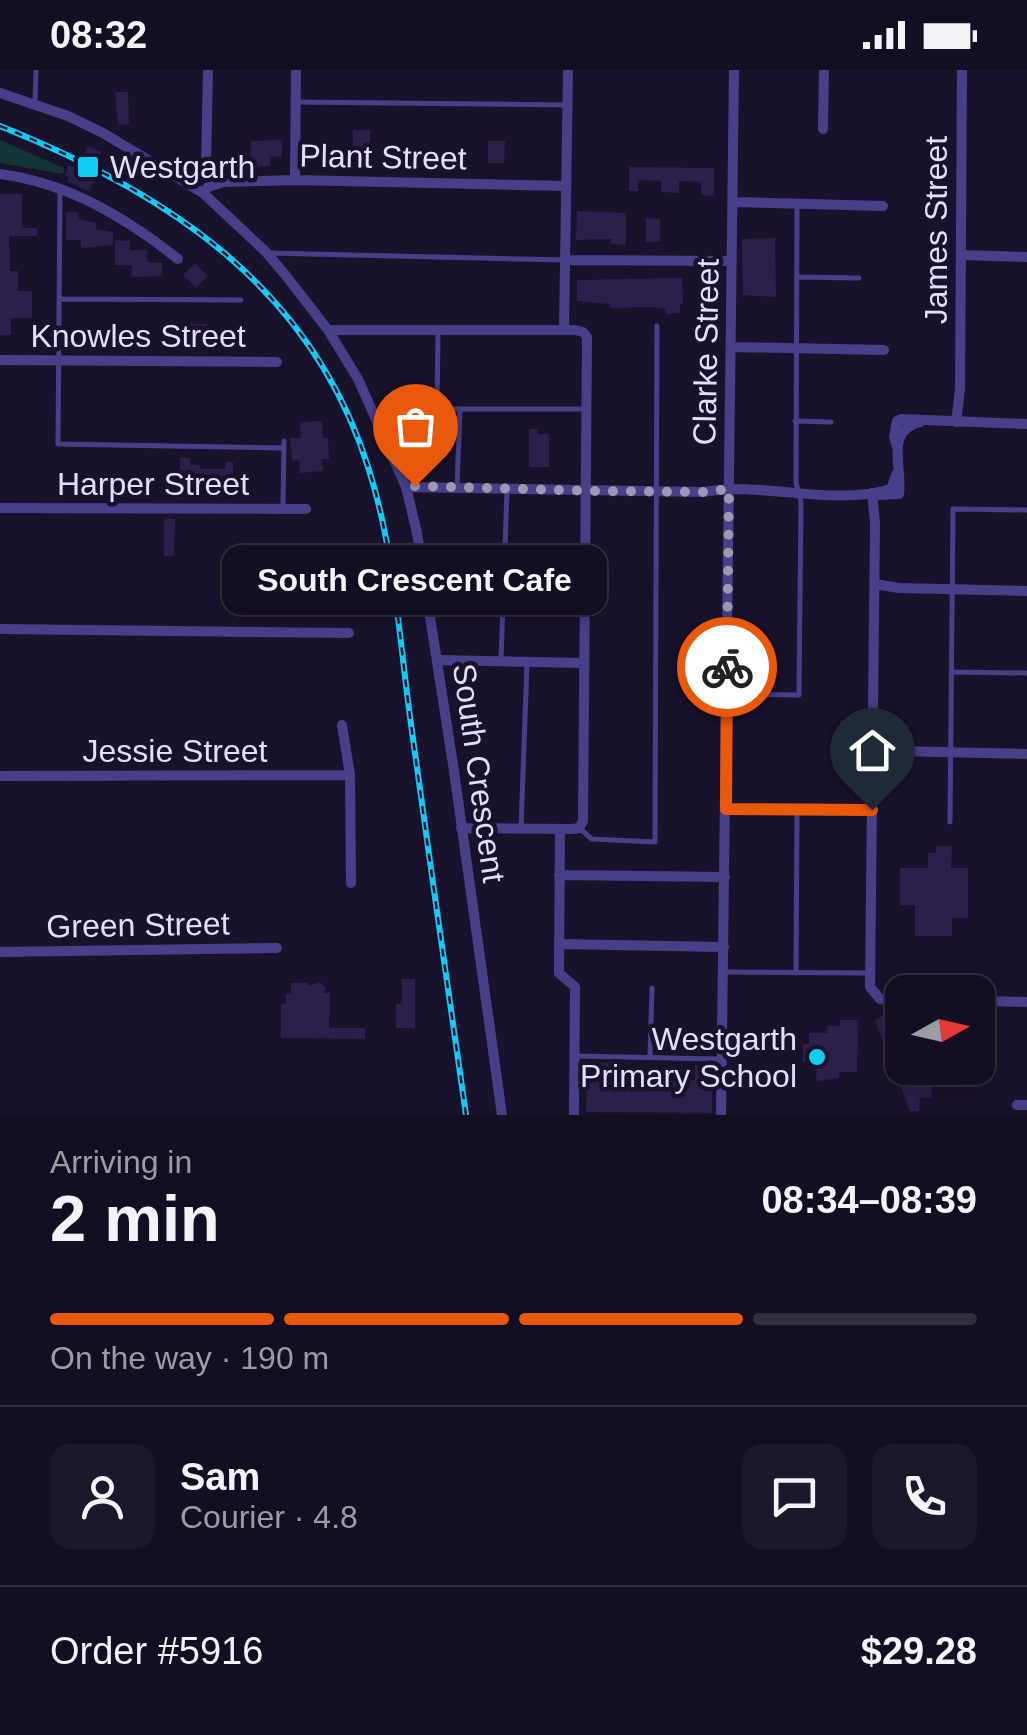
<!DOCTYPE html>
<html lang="en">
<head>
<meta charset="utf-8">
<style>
	:root { --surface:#130e21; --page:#1c172a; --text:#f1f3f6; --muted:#9d9ca5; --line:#322e3f; --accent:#ea580c }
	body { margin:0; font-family:Helvetica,sans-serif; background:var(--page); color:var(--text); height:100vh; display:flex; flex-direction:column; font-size:38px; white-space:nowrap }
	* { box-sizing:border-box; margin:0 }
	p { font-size:32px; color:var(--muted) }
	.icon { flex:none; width:55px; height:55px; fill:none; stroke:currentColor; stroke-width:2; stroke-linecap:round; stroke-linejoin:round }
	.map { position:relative; height:1045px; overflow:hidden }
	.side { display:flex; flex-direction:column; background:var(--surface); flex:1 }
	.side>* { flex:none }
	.needle { width:65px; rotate:82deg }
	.controls { position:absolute; left:885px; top:905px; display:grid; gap:20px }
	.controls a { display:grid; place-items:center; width:110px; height:110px; border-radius:20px; background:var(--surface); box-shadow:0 5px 15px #0003,0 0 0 2px var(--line); font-size:50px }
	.pin { position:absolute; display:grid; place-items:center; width:85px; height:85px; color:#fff; margin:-102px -42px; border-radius:50% 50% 50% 0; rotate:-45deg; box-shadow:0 0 10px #0007 }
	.pin .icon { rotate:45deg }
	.courier { position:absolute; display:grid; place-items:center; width:100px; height:100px; margin:-50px; border:8px solid #ea580c; border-radius:50%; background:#fff; color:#222; box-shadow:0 2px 12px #0007 }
	.bubble { position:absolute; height:70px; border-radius:20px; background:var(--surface); box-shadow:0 5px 15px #0003,0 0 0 2px var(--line); font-size:32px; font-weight:600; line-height:70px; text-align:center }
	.summary em { font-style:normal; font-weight:600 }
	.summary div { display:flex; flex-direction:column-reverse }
	.summary { display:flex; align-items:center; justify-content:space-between; height:170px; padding:0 50px }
	h1 { font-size:65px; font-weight:600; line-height:75px }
	.bar { display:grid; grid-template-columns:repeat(4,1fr); gap:15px 10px; align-content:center; height:120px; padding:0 50px }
	.bar i { height:12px; border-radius:8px; background:var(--line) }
	.bar .on { background:var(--accent) }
	.bar p { grid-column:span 4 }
	.line { display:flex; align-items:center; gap:25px; padding:0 50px; border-top:2px solid var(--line) }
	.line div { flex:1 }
	.round { display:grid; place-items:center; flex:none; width:105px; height:105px; border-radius:20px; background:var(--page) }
	.status { display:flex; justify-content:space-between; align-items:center; height:70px; padding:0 50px; background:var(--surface); direction:ltr }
	.status svg { height:28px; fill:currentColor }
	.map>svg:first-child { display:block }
</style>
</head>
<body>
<div class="status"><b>08:32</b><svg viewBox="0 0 49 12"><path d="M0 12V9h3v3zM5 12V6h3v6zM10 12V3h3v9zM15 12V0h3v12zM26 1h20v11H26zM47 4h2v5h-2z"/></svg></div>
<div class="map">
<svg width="1027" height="1045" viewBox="0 0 1027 1045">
	<rect width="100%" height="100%" fill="#19122c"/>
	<path fill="#153436" d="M 0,70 L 64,98 L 63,104 L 0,93 Z"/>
	<path fill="#2c1f4c" d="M 115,22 L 128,22 L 129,54 L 118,55 Z
		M 353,60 L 370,60 L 370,88 L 353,88 Z
		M 282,70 L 282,87 L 270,86 L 270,96 L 250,97 L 251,71 Z
		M 488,71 L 505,71 L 504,93 L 488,93 Z
		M 88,76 L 101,82 L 90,106 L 95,108 L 88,121 L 67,111 L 69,107 L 65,105 L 69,95 L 77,99 Z
		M 629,97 L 714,98 L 714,126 L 701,125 L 701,112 L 679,111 L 679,123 L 661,122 L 661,111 L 638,110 L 638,121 L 629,121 Z
		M 0,124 L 22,124 L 22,158 L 37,158 L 37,166 L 9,166 L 10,201 L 18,201 L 18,221 L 32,221 L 32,248 L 11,248 L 11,265 L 0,265 Z
		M 577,141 L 626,143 L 626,175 L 611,174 L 611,169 L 576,170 Z
		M 66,142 L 78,142 L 78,149 L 96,153 L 96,159 L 113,162 L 113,175 L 81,178 L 81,170 L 66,170 Z
		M 646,148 L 660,149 L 660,172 L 646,172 Z
		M 775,168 L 776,227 L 743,225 L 742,169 Z
		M 115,170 L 130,171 L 130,180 L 147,180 L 147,192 L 162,193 L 162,206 L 131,207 L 132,195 L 115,195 Z
		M 195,193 L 208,206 L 196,218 L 183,205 Z
		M 682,208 L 683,234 L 680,234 L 680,243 L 666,244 L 666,239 L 650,237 L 610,238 L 610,234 L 577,231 L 577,210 Z
		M 191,254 L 207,254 L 207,275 L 191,275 Z
		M 322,351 L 323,368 L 328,368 L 329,389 L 322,389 L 323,401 L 300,403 L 299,390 L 292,391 L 290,368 L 301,368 L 300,352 Z
		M 529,359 L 538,359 L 538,364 L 549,364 L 549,397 L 529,397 Z
		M 180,388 L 190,388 L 190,395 L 200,395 L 200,399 L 226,399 L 226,392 L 233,392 L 233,427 L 180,425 Z
		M 164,448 L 175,449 L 174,486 L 164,486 Z
		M 936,776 L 952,776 L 951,798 L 968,798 L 968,848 L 952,848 L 952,866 L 915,866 L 915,835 L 900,835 L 900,798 L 928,798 L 928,783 L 936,783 Z
		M 402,909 L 415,909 L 415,958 L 396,958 L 396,934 L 402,934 Z
		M 320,912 L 325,917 L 325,923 L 330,923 L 329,958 L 365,958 L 365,969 L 281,968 L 281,934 L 286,934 L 286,924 L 291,924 L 291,913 L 308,913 L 308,916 Z
		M 882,946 L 894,958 L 902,950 L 902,998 L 932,1000 L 931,1028 L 920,1027 L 919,1041 L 910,1041 L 875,950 Z
		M 840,950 L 858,950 L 857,1002 L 839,1002 L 839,1008 L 816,1011 L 817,993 L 803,992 L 803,974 L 809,974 L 809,963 L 827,963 L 827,956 L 840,956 Z
		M 587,992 L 621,993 L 621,999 L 639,1002 L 639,1009 L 658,1010 L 695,1010 L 695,995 L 712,995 L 712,1043 L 586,1042 Z"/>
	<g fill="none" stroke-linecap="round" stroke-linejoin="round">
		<path stroke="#483f89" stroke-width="5" d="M 35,32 L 36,0
			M 295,32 L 567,35
			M 60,122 L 58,374 L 284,378
			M 268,183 L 565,190
			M 797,207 L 859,208
			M 59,229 L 241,230
			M 438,262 L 437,339 L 587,339
			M 795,351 L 831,352
			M 457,416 L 460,339
			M 283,436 L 284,371
			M 504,504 L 584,504
			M 501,589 L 507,420
			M 951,602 L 1027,603
			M 729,624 L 799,625 L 801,432 L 796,413 L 797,136
			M 950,752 L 953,439 L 1027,440
			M 521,758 L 527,594
			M 579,758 L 592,769 L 655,772 L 657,256
			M 724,902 L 868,903
			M 796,903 L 797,741
			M 575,986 L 719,989
			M 650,987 L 652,918"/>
		<path stroke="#483f89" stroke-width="10" d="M 208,0 L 206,97 L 213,114
			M 0,23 L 68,46 L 103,63 L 203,123 L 266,182 L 287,207 L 328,260 L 358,309 L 406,417 L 417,463 L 454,701 L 502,1045
			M 823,59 L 824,0
			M 0,104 C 68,113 125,147 178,189
			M 295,110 L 296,0
			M 203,123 L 208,117 L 224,112 L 295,110 L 566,116
			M 733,132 L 883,136
			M 961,185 L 1027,187
			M 565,190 L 732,191
			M 328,260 L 575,260 L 583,262 L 587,267 L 583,751 L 579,758 L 572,759 L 461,758
			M 564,260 L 568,0
			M 731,277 L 884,280
			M 0,290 L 277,292
			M 956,352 L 960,320 L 962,0
			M 897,377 L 894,367 L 897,351 L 902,349 L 1027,354
			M 406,417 L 703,422 C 764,411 831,437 891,419 L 897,403
			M 872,423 L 875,453 L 870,917 L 880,929 L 902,931
			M 877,425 L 899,424 C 903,398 884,360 920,352
			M 0,438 L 306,439
			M 874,514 L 899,518 L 1027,521
			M 0,559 L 349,563
			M 437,590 L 583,593
			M 342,655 L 350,705 L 351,813
			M 873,677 L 897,681 L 1027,684
			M 0,706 L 350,705
			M 726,739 L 873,740
			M 560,759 L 559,903 L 575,917 L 574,1045
			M 559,805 L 725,807
			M 559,874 L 724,877
			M 0,882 L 277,878
			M 978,931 L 1027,932
			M 1017,1035 L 1027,1035
			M 721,1045 L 734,0"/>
		<g stroke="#10cdf8" stroke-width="6">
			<path id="rail" d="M 0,56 C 168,123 313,218 369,400 C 394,479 399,565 410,647 C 428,780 447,912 466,1045"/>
		</g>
		<use href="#rail" stroke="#19122c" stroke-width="2.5" stroke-dasharray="8" stroke-linecap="butt"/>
	</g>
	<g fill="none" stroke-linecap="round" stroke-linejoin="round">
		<path stroke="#9d97b4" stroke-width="10" stroke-dasharray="0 18" d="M 415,416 L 596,421 L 703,422 L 729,419 L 727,597"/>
		<path stroke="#ea580c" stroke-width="12" d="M 727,597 L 726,739 L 872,740"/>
	</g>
	<g fill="#10cdf8" stroke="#19122c" stroke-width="4">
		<rect x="76" y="85" width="24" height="24" rx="5"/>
		<circle cx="817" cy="987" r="10"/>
	</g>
	<g text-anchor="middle" stroke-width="9" stroke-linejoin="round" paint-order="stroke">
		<g font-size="32" fill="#e4defe" stroke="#19122c">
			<text transform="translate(383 87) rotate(1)" y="11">Plant Street</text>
			<text transform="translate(936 160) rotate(-90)" y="11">James Street</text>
			<text x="138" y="277">Knowles Street</text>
			<text transform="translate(706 282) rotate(-89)" y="11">Clarke Street</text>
			<text x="153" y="425">Harper Street</text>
			<text x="175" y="692">Jessie Street</text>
			<text transform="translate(479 703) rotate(82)" y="11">South Crescent</text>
			<text transform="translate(138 855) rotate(-1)" y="11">Green Street</text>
		</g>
		<g font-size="32" fill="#e4defe" stroke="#19122c" text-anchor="start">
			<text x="110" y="108">Westgarth</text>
			<text x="797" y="980" text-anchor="end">Westgarth<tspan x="797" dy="37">Primary School</tspan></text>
		</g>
	</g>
</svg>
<div class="controls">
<a><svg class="needle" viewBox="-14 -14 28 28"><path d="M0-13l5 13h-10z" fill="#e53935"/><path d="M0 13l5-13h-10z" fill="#9d9ca5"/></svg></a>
</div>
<div class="pin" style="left:415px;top:416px;background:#ea580c"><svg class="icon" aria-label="bag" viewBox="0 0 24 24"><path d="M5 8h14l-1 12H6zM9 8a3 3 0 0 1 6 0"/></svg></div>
<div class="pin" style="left:872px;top:740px;background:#1f2937"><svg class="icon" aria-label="home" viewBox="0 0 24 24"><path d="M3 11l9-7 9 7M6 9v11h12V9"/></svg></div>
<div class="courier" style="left:727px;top:597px"><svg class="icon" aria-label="bike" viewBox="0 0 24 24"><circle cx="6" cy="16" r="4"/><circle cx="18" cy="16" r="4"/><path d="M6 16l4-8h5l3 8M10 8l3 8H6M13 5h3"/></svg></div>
<div class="bubble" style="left:222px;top:475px;width:385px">South Crescent Cafe</div>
</div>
<section class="side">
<div class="summary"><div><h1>2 min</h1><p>Arriving in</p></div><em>08:34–08:39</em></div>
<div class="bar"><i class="on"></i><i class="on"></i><i class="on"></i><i></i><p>On the way · 190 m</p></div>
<div class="line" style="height:180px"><a class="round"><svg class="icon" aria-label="person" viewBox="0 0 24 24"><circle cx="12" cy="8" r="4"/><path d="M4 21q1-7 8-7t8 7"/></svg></a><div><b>Sam</b><p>Courier · 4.8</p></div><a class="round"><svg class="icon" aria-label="chat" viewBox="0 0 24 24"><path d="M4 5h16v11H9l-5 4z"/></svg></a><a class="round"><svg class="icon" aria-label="phone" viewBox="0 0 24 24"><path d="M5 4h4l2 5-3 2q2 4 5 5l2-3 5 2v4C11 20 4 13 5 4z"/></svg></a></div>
<div class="line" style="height:130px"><div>Order #5916</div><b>$29.28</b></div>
</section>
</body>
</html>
